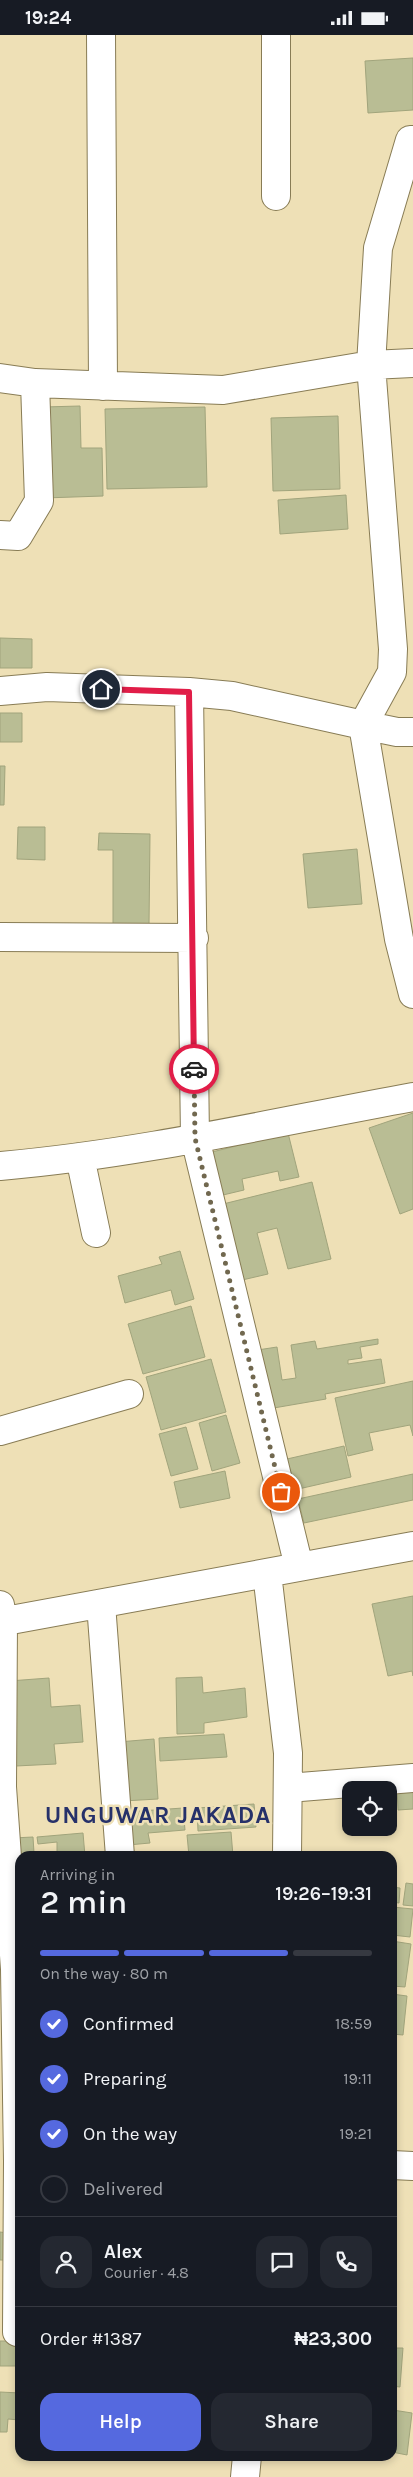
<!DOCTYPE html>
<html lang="en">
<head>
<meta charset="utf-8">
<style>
	:root { --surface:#171b24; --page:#242831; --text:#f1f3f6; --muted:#9ea1a6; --line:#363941; --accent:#5569df }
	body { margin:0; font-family:Karla,sans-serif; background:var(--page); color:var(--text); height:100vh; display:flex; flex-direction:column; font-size:19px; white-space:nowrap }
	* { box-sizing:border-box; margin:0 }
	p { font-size:16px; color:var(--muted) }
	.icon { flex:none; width:28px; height:28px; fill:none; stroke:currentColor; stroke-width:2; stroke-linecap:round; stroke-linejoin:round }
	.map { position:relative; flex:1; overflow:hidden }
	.side { position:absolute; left:15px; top:1816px; width:382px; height:610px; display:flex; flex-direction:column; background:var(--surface); border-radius:15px; box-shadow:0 2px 8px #0003 }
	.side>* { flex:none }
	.fabs { position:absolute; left:342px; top:1746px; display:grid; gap:10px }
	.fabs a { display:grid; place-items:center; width:55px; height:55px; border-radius:10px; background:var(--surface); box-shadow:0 2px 8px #0003; font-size:25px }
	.pin { position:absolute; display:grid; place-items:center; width:42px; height:42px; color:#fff; margin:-21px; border:2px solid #fff; border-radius:50%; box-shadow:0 1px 5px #0007 }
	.courier { position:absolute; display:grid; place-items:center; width:50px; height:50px; margin:-25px; border:4px solid #e11d48; border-radius:50%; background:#fff; color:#222; box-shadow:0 1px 6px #0007 }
	.headline em { font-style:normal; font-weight:600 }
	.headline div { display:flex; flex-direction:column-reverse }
	.headline { display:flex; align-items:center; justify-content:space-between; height:85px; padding:0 25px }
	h1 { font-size:32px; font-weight:600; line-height:38px }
	.bar { display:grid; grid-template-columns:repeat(4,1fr); gap:8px 5px; align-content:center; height:60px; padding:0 25px }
	.bar i { height:6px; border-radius:4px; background:var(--line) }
	.bar .selected { background:var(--accent) }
	.bar p { grid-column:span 4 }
	.line { display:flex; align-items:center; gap:12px; padding:0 25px; border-top:1px solid var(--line) }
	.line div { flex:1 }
	.round { display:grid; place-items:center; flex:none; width:52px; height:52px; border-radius:15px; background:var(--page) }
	ol { padding:0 25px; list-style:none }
	li { display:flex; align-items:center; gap:15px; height:55px }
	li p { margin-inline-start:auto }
	li .icon { padding:5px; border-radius:50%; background:var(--accent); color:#fff; stroke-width:4 }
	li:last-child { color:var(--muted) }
	li i { width:28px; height:28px; border:2px solid var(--line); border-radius:50% }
	.action { display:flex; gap:10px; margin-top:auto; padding:10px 25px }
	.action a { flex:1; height:58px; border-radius:15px; background:var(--accent); color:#fff; font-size:20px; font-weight:600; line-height:58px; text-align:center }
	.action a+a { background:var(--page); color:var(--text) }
	.status { display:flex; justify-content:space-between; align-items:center; height:35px; padding:0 25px; background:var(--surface); direction:ltr }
	.status svg { height:14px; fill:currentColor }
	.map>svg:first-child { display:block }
</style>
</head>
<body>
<div class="status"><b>19:24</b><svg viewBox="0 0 49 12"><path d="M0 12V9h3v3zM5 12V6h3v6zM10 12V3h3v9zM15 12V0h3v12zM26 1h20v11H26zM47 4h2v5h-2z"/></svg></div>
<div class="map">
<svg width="413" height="2442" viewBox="0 0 413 2442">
	<rect width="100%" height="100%" fill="#eee0b6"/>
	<path fill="#b9bd94" stroke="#a1a47c" d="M 413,23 L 413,75 L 368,78 L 365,26 Z
		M 80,371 L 81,413 L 102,413 L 103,461 L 44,463 L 43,372 Z
		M 205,372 L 207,452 L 107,454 L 105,374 Z
		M 338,381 L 340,454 L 273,456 L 271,383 Z
		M 346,460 L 348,494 L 280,499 L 278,465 Z
		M 0,603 L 32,604 L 32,633 L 0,633 Z
		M 0,678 L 22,678 L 22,707 L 0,707 Z
		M 0,731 L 5,731 L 4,770 L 0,770 Z
		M 18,792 L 45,792 L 45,825 L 17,824 Z
		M 99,798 L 150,799 L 149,890 L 113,889 L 113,815 L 98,815 Z
		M 357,814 L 362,869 L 308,873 L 303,819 Z
		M 413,1078 L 413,1174 L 400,1179 L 369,1093 Z
		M 288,1098 L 299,1142 L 280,1146 L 278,1136 L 242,1144 L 244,1155 L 223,1160 L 212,1117 Z
		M 312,1147 L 331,1224 L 288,1234 L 277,1193 L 257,1198 L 268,1239 L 238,1246 L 219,1170 Z
		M 180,1216 L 194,1264 L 175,1270 L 171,1255 L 125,1268 L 118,1241 L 162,1229 L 159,1222 Z
		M 191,1271 L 205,1322 L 143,1339 L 128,1289 Z
		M 378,1304 L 378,1309 L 360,1312 L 362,1323 L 348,1325 L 348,1329 L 381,1324 L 385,1348 L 325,1359 L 326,1364 L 262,1375 L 251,1316 L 277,1312 L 282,1345 L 296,1343 L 291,1310 L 315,1306 L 317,1314 Z
		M 211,1324 L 226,1377 L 161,1395 L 146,1342 Z
		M 413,1346 L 413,1401 L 410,1390 L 369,1398 L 373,1415 L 348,1421 L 335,1363 Z
		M 226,1380 L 240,1428 L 212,1436 L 199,1388 Z
		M 186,1392 L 198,1434 L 171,1441 L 159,1399 Z
		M 344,1411 L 351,1442 L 294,1455 L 287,1424 Z
		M 225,1436 L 230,1463 L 180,1473 L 174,1447 Z
		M 413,1439 L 413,1465 L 304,1488 L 298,1464 Z
		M 413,1561 L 413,1641 L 412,1636 L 388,1641 L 372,1569 Z
		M 202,1642 L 203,1658 L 245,1653 L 247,1682 L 204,1688 L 204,1698 L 177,1699 L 176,1643 Z
		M 49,1643 L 51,1672 L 80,1670 L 83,1707 L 54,1709 L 56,1729 L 16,1731 L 9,1646 Z
		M 224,1699 L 227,1722 L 160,1726 L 159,1703 Z
		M 154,1704 L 158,1764 L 123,1766 L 118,1707 Z
		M 413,1751 L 413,1774 L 398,1775 L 397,1752 Z
		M 254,1769 L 256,1792 L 198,1796 L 197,1773 Z
		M 183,1773 L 185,1795 L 148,1798 L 150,1808 L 128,1810 L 126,1777 Z
		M 231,1797 L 233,1821 L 189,1821 L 187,1800 Z
		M 83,1798 L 85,1821 L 57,1821 L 57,1807 L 38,1809 L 37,1802 Z
		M 33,1802 L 34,1818 L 42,1818 L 43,1821 L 20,1821 L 13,1803 Z
		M 406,1848 L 413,1849 L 413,1871 L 403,1870 Z
		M 392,1852 L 400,1853 L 399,1868 L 392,1867 Z
		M 392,1872 L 413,1874 L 410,1902 L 392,1900 Z
		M 392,1906 L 411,1909 L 405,1952 L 392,1951 Z
		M 392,1959 L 407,1961 L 403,2000 L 392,1999 Z
		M 0,2197 L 8,2198 L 4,2225 L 0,2225 Z
		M 0,2306 L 20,2306 L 20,2331 L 0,2331 Z
		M 392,2313 L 403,2313 L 400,2352 L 392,2351 Z
		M 0,2357 L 20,2358 L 20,2385 L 8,2384 L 7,2397 L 0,2397 Z
		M 393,2375 L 412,2378 L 407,2420 L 392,2417 Z"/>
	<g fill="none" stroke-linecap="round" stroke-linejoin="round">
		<g stroke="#887c55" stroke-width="30">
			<path id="minor" d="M 101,0 L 103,351
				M 276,0 L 276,161
				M 0,343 L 35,348 L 223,355 L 371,330 L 413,328
				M 0,500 L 18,501 L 39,466 L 35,348
				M 0,656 L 47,652 L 189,657
				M 413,697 L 397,697 L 363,690 L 399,904 L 413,959
				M 0,902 L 194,903
				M 80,1122 L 96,1198
				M 0,1131 C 139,1119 276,1087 413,1062
				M 0,1396 L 129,1359
				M 299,1532 L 195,1103 L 189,657 L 232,661 L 363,690 L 392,637 L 393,614 L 371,330 L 378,213 L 410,105 L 413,105
				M 267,1538 L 288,1718 L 287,1821
				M 101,1569 L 120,1821
				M 0,1570 L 3,1587 L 2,1752 L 15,1934 L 18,2126 L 17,2297
				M 0,1587 L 413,1511
				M 288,1753 L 413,1743
				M 392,2130 L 413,2131
				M 245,2442 L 247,2421"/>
		</g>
		<use href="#minor" stroke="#fff" stroke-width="28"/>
	</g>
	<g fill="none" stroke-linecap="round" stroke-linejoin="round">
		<path stroke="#71684f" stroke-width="5" stroke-dasharray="0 9" d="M 194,1034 L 195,1103 L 281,1457"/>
		<path stroke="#e11d48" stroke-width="6" d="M 101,654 L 189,657 L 194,1034"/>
	</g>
	<g text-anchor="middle" stroke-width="5" stroke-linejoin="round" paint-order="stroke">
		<g font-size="24" font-weight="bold" letter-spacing="1" fill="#26316a" stroke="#eee0b6">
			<text x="158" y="1788">UNGUWAR JAKADA</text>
		</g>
	</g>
</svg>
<div class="fabs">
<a><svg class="icon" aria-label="locate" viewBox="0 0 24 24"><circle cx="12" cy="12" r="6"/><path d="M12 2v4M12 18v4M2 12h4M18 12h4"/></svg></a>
</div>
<div class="pin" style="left:281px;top:1457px;background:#ea580c"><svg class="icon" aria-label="bag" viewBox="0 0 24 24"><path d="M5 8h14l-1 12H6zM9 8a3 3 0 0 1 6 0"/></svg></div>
<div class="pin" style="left:101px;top:654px;background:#1f2937"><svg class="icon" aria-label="home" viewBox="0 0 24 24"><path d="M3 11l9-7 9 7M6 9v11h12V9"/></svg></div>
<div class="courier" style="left:194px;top:1034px"><svg class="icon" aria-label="car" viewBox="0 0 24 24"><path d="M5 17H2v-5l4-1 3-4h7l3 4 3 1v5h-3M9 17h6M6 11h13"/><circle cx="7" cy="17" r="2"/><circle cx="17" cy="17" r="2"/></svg></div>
<section class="side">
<div class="headline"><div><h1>2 min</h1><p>Arriving in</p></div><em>19:26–19:31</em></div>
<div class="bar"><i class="selected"></i><i class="selected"></i><i class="selected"></i><i></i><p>On the way · 80 m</p></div>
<ol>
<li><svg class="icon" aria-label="check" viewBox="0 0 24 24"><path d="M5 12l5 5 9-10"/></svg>Confirmed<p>18:59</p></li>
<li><svg class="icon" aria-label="check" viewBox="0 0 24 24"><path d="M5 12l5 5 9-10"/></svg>Preparing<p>19:11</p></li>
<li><svg class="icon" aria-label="check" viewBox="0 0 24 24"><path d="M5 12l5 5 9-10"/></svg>On the way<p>19:21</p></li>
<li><i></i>Delivered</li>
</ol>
<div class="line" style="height:90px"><a class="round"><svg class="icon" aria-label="person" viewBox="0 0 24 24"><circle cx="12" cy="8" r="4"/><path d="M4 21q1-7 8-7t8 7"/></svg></a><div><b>Alex</b><p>Courier · 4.8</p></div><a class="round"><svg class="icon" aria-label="chat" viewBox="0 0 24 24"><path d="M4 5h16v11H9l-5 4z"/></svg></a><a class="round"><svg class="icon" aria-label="phone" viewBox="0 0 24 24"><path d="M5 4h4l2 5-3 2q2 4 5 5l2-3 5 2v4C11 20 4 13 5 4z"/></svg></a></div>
<div class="line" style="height:65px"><div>Order #1387</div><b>₦23,300</b></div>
<div class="action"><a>Help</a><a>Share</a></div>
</section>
</div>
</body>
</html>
